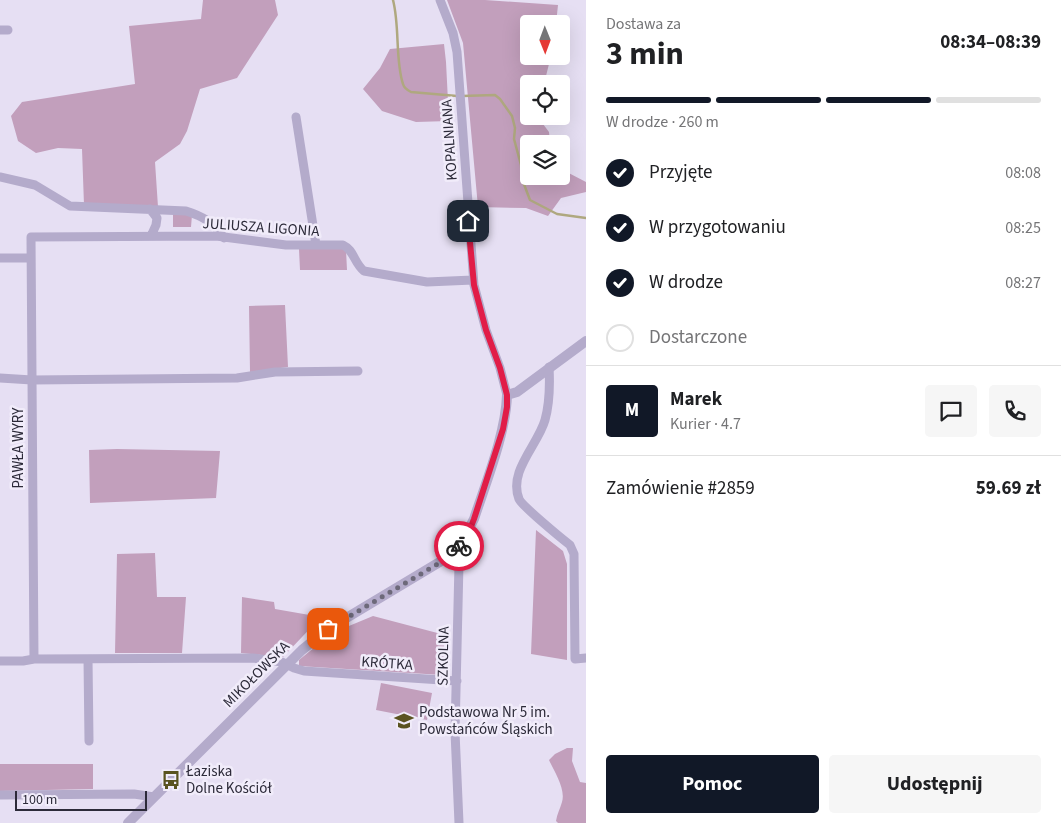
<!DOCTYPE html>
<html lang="pl">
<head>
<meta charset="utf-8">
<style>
	:root { --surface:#fff; --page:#f6f6f6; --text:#202124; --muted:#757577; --line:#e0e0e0; --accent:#111827 }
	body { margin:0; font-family:"Source Sans 3",sans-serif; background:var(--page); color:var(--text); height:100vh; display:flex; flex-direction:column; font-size:19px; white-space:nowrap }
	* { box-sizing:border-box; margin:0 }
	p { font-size:16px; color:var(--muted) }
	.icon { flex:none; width:28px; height:28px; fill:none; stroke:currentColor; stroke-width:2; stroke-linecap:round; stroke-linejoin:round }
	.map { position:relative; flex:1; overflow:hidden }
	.sheet { display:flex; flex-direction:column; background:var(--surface); width:475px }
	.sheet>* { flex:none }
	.needle { width:32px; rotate:179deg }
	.tools { position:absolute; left:520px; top:15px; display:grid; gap:10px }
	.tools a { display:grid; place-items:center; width:50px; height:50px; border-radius:5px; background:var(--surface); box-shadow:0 5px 20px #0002; font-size:25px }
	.scale { position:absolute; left:15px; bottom:12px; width:132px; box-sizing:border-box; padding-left:5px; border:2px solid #2c2a39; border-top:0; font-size:14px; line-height:18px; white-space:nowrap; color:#2c2a39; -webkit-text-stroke:4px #f1ecfa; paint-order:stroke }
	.pin { position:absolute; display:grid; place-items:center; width:42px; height:42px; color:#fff; margin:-21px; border-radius:10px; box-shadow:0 2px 8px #0006 }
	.courier { position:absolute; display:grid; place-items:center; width:50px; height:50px; margin:-25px; border:4px solid #e11d48; border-radius:50%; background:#fff; color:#222; box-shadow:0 1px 6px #0007 }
	.headline em { font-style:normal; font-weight:700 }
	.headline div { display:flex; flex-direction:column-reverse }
	.headline { display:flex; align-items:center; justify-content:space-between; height:85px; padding:0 20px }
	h1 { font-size:32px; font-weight:700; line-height:38px }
	.bar { display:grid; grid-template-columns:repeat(4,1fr); gap:8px 5px; align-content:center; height:60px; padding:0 20px }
	.bar i { height:6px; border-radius:4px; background:var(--line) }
	.bar .selected { background:var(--accent) }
	.bar p { grid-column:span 4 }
	.line { display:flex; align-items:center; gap:12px; padding:0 20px; border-top:1px solid var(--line) }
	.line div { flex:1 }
	.round { display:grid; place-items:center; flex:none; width:52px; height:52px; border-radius:5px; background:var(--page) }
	ol { padding:0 20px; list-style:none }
	li { display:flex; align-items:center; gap:15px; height:55px }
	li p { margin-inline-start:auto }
	li .icon { padding:5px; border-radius:50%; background:var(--accent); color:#fff; stroke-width:4 }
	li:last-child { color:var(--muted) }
	li i { width:28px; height:28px; border:2px solid var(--line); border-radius:50% }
	.button { display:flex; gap:10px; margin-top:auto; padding:10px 20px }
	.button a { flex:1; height:58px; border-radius:5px; background:var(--accent); color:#fff; font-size:20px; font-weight:700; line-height:58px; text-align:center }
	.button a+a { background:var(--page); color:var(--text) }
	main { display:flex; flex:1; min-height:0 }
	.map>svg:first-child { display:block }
</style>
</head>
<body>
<main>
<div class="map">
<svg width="586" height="823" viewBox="0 0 586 823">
	<rect width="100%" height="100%" fill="#e6dff3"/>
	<path fill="#c29fbc" d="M 203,0 L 275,0 L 278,15 L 237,78 L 200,89 L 187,131 L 180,144 L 155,162 L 158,207 L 84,205 L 82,149 L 58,148 L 36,153 L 18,141 L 11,116 L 22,102 L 135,84 L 129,26 L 201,19 Z
		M 447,0 L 485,0 L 558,5 L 556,24 L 529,24 L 529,56 L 551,56 L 546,76 L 540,84 L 529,84 L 529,97 L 526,101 L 529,106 L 529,116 L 537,116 L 549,132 L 550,144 L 529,144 L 529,176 L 561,176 L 561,169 L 586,182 L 586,192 L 561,198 L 548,216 L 526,208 L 478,207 L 463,43 Z
		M 444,44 L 446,62 L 449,121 L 416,122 L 382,111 L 363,89 L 380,68 L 390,49 Z
		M 173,215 L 192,215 L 191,227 L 173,227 Z
		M 340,247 L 346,250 L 347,270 L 300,270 L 299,249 Z
		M 285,305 L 288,367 L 250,372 L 249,306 Z
		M 117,449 L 220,451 L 216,498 L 90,503 L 89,450 Z
		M 536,530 L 563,551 L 567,564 L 567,660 L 531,654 Z
		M 155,553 L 157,597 L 186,597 L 182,653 L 115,653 L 117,554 Z
		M 242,597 L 274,602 L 275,609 L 321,617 L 283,657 L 241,653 Z
		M 373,616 L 445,635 L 442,675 L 299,666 L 299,660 L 332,633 Z
		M 381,683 L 432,693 L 427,720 L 376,710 Z
		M 567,748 L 573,748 L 572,761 L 580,782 L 586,783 L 586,823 L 558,823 L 556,821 C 557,814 560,809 562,802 C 566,789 554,771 549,760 L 555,754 Z
		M 0,764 L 93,764 L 93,789 L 0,791 Z"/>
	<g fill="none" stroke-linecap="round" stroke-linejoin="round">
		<path stroke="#afa87f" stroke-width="2.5" d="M 393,0 C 400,27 395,60 403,84 C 404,88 407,90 411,92 L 457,96
			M 462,96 L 495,95 L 500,99 L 512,116 L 515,128 L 514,139 L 521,165 L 522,179 L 530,200 L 557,214 L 586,218"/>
		<path stroke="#b4abcb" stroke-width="9" d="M 440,0 L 453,33 L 457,52 L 474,285 L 486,330 L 500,368 L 507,395
			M 0,30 L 8,30
			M 296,117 L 316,245
			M 0,177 L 35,185 L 70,206 L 186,211 C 202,216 215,223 224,238
			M 150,209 L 157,218 L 156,225 L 151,236
			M 0,258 L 31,258
			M 549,367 C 550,385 550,402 545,420 C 538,445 508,471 519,499 C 521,505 561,538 570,545 L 574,554 L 575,659 L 586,658
			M 0,378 L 32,380 L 237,378 L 275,372 L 358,371
			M 455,550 L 458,555 L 459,564 L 455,732 L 459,823
			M 34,659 L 31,237 L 216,236 L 286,245 L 343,245 C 354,250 354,263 364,271 L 427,282 L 473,280
			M 88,659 L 89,741
			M 0,661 L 23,661 L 34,659 L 253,658 L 282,662 L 294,668 L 304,671 L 457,681
			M 0,795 L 134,794 L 154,797"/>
		<path stroke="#b4abcb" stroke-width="10" d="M 128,823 L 302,650 L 328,629 L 448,557 L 462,542 L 474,519 C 486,482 506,433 507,395 L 517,392 L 586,341"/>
	</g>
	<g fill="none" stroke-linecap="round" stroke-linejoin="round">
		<path stroke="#6d697a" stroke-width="5" stroke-dasharray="0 9" d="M 328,629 L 441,562 L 459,546"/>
		<path stroke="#e11d48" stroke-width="6" d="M 459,546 L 468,534 L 474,519 L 503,429 L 507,407 L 507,395 L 500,368 L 486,330 L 474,285 L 468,221"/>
	</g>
	<defs>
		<g id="school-bare" transform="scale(1.5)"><path d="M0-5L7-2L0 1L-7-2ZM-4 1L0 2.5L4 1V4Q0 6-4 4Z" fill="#5a5320" stroke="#f1ecfa" stroke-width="2.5" paint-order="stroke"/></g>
		<g id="bus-bare" transform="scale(1.5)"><path d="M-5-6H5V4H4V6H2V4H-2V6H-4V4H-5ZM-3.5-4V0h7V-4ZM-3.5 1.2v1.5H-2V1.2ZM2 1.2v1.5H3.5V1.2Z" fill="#5a5320" stroke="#f1ecfa" stroke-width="2.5" paint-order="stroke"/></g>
	</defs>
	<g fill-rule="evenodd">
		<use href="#school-bare" x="404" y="721"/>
		<use href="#bus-bare" x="171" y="780"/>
	</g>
	<g text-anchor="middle" stroke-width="5" stroke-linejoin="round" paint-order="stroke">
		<g font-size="15" fill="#2c2a39" stroke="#f1ecfa">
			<text transform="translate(449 140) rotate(-94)" y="5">KOPALNIANA</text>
			<text transform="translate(261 227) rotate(4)" y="5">JULIUSZA LIGONIA</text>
			<text transform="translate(18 448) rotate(-90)" y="5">PAWŁA WYRY</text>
			<text transform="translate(443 656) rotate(-89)" y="5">SZKOLNA</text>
			<text transform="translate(387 663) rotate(4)" y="5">KRÓTKA</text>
			<text transform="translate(256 674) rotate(-45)" y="5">MIKOŁOWSKA</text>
		</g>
		<g font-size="15" fill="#2c2a39" stroke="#f1ecfa" text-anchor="start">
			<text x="419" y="717">Podstawowa Nr 5 im.<tspan x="419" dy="17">Powstańców Śląskich</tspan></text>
			<text x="186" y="776">Łaziska<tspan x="186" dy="17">Dolne Kościół</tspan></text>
		</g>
	</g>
</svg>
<div class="tools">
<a><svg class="needle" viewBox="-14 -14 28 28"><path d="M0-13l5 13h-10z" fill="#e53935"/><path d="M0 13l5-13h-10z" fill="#757577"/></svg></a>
<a><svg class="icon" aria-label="locate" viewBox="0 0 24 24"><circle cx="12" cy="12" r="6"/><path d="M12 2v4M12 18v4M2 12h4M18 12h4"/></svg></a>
<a><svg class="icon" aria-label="layers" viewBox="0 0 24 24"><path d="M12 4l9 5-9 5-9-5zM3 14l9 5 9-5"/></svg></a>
</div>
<div class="scale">100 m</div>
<div class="pin" style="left:328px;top:629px;background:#ea580c"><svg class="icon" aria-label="bag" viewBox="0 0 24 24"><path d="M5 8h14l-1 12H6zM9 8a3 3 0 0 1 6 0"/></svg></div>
<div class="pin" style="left:468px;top:221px;background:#1f2937"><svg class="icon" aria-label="home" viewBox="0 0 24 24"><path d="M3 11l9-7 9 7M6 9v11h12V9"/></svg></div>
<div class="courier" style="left:459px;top:546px"><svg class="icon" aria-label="bike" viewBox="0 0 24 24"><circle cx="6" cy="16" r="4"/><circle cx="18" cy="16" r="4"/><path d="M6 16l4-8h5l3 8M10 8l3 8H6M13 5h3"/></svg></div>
</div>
<section class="sheet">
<div class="headline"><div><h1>3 min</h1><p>Dostawa za</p></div><em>08:34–08:39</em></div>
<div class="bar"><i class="selected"></i><i class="selected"></i><i class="selected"></i><i></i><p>W drodze · 260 m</p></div>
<ol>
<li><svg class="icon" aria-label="check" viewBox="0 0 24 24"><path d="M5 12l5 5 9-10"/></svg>Przyjęte<p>08:08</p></li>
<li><svg class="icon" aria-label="check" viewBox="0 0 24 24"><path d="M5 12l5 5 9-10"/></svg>W przygotowaniu<p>08:25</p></li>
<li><svg class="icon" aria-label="check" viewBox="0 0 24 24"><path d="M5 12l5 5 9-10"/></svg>W drodze<p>08:27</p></li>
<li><i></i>Dostarczone</li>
</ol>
<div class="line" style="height:90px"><b class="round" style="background:var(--accent);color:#fff">M</b><div><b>Marek</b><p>Kurier · 4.7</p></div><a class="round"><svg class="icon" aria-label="chat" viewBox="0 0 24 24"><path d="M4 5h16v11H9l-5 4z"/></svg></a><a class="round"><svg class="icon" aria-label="phone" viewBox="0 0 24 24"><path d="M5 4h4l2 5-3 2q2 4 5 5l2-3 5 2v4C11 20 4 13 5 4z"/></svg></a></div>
<div class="line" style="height:65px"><div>Zamówienie #2859</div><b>59.69 zł</b></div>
<div class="button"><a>Pomoc</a><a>Udostępnij</a></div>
</section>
</main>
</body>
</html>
